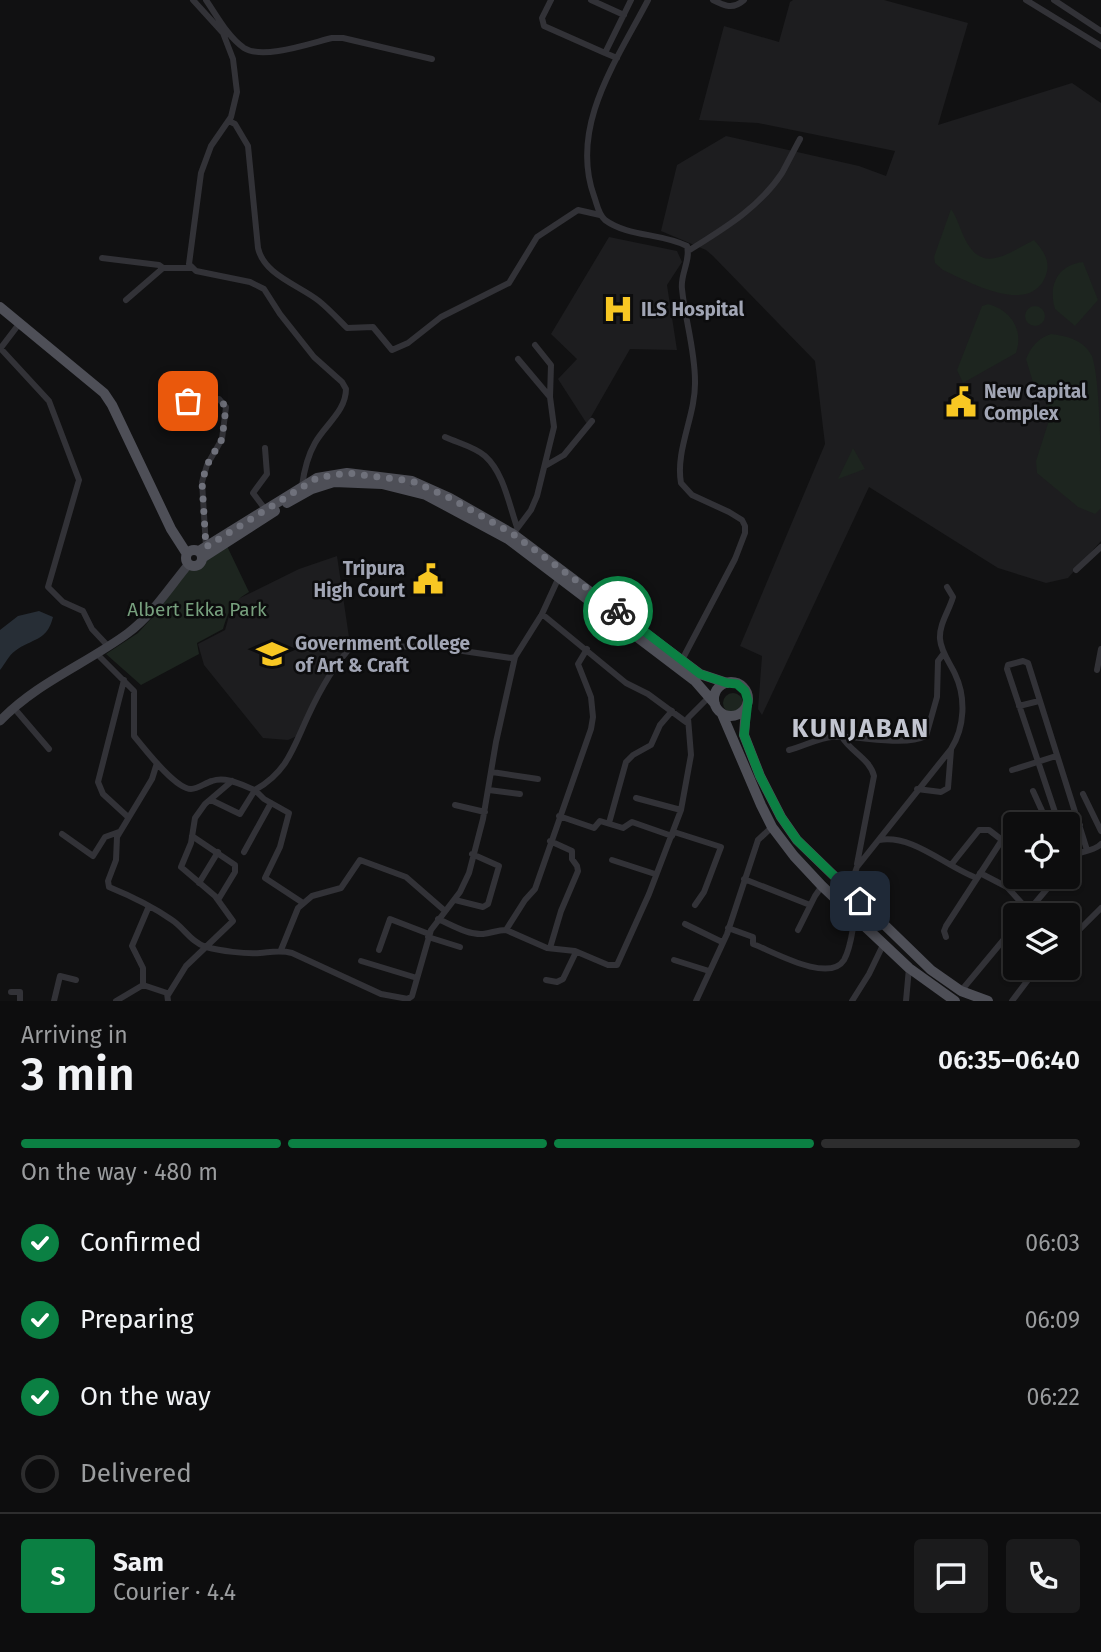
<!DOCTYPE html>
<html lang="en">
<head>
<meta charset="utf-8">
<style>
	:root { --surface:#0d0d0e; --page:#1b1b1c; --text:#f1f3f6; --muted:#9a9c9e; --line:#2d2d2e; --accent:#0b8043 }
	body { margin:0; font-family:"Fira Sans",sans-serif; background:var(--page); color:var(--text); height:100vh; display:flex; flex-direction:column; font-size:26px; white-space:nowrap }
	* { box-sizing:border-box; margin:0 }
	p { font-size:23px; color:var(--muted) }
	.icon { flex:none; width:38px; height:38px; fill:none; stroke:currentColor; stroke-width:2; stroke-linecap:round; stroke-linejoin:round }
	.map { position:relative; height:1001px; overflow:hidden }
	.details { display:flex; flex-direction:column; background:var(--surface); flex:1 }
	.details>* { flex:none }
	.buttons { position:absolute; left:1003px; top:812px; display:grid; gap:14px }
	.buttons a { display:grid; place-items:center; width:77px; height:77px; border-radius:7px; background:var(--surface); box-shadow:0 2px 5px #0004,0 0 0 2px var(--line); font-size:35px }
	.pin { position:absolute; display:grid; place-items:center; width:60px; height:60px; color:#fff; margin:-30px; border-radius:14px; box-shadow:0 4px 10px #0006 }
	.courier { position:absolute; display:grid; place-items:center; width:70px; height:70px; margin:-35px; border:5px solid #0b8043; border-radius:50%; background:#fff; color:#222; box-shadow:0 2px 9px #0007 }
	.overview em { font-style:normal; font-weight:600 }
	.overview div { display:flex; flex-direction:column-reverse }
	.overview { display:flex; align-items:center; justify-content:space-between; height:119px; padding:0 21px }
	h1 { font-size:46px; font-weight:600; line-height:52px }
	.bar { display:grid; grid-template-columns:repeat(4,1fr); gap:10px 7px; align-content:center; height:84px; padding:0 21px }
	.bar i { height:9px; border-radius:5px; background:var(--line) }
	.bar .active { background:var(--accent) }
	.bar p { grid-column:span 4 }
	.line { display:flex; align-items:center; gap:18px; padding:0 21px; border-top:2px solid var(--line) }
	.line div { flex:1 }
	.round { display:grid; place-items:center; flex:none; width:74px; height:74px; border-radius:7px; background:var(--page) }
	ol { padding:0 21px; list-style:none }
	li { display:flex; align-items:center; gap:21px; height:77px }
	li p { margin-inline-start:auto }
	li .icon { padding:7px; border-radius:50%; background:var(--accent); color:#fff; stroke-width:4 }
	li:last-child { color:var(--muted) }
	li i { width:38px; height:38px; border:4px solid var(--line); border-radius:50% }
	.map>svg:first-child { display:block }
</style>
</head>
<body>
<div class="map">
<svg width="1101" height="1001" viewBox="0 0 1101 1001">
	<rect width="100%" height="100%" fill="#111112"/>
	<path fill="#1d1d1f" d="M 793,0 L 884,0 L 968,23 L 938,125 L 1072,83 L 1101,103 L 1101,541 L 1068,578 L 1046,583 L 998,568 L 869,487 L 762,715 L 758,709 L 762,656 L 740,646 L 825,444 L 815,361 L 713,256 L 706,250 L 661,231 L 677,165 L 726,136 L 859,166 L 886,176 L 895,151 L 758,123 L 699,120 L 724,26 L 779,42 L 790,2 Z
		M 609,237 L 677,251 L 682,262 L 667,285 L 677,350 L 630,349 L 587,424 L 558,379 L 577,359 L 551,334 Z
		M 337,556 L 350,644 L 297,736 L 288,740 L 263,738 L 204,665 L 198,644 L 225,630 L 229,616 L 238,599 L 299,569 Z"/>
	<path fill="#1d251f" d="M 951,209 C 957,217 960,229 965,239 C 983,275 1007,253 1034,240 C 1043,250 1051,261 1046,275 C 1031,317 969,282 943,270 L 935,263 L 934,257 Z
		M 1083,262 L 1098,300 L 1075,326 L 1055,309 C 1048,286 1057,265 1083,262 Z
		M 988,304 C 1011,310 1024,330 1016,353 L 963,383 L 957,370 L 982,306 Z
		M1025 316a10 10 0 1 1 20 0a10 10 0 1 1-20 0Z
		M 1051,334 C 1067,336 1084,340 1092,356 C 1101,383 1101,473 1101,508 L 1095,514 L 1078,507 L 1037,473 L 1036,461 L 1051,414 L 1040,389 L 1035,389 L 1026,359 C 1031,347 1038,338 1051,334 Z
		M 853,448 L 865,469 L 838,479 Z
		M 226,544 L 249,592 C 233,601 228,612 223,629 L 197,643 L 199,654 L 141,685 L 106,654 L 138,633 L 158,611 L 185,573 L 196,561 Z
		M723 703a10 10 0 1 1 20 0a10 10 0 1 1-20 0Z"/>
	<path fill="#272e36" d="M 39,611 L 53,617 C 47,642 32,638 15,651 C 9,655 5,664 0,670 L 0,630 L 18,616 Z"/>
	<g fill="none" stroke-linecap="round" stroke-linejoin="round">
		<path stroke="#323237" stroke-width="6" d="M 193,0 L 223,33 L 233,59 L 237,92 L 231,117 L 211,146 L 201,173 L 189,264 L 196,271 L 250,282 L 264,289 L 280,314 L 314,357 L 342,382 L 346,389 C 346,411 325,425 315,443 C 307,457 304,471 302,486
			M 206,0 C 217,16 228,37 244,48 C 263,60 311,43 332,38 L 343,38 L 432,59
			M 551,0 L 542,18 L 544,26 L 605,53
			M 591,0 L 624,15
			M 648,0 C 617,60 569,126 594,196 C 597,204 598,214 605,220 C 628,237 662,233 687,246 C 691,261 680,274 682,289 C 685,319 695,350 695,381 C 696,415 675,450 681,483 L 692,495 L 729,512 L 742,520 L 745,526 L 745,533 L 735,559 L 682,660
			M 713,0 C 725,6 733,10 744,0
			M 1026,0 L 1101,46
			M 1054,0 L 1101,31
			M 617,58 L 605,53 L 631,0
			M 229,121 L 235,124 L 248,146 L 258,248 C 264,275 299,285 319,301 C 329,309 338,319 347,328 L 373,327 L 392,350 L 408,343 L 441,317 L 509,283 L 537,237 L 578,210 L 600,215
			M 688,251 C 723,229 759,208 782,173 C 788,162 794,150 800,139
			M 102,258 L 159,265 L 163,268
			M 126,300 L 163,268 L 191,268
			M 535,345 L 551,365 L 550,397
			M 0,349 L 19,324
			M 1,349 L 49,401 L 79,480 L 48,587 L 63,602 L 83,611 L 92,629 L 108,646
			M 170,396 L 195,402 L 219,399 L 226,407 L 222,439 L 207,465 L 202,482 L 206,547
			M 445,437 C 458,443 475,447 485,456 C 504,473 509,505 517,527
			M 545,466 L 564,455 L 592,421
			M 265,509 L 253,493 L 267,474 L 265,448
			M 513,534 L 531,510 L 537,496 L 554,427 L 550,397 L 518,359
			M 1076,570 L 1101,547
			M 542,614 L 626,683 L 648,694 L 686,722
			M 96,653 L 134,691 L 134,736 C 144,748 175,789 191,789 C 198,789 205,783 212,781 C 226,776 242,785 255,790 C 288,771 293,748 308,716 C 319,692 334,665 352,646 C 378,643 403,649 429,646 L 511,658 L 515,657 L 542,614 L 559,577
			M 1097,670 L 1101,649
			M 124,680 L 98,782 L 103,794 L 128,817
			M 1019,706 L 1039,701
			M 14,708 L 49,749
			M 842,737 C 851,752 870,759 874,776 L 857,864
			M 789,750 C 802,747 821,737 832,737 C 859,735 902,747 926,736 L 937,697 L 938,661 L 944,653
			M 157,763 L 152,779 L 117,837 L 116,860 L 108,881 L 109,887 C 131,896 152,906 172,920 C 184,928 191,942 206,947 C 221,951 244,954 260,953 C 272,952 280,950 292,953 L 381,994 L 408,999 L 412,996 L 431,930 L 460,892 L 469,873 L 483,819 L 496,742 L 515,657
			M 1012,770 L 1056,756
			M 492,772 L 538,779
			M 917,789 L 941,792 L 948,788 L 951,750
			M 489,790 L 520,794
			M 1033,791 L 1048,824
			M 1083,794 L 1101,831
			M 636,798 L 681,810
			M 211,800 L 240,814 L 255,790 L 264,799 L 289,813 L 280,847 L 265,878 L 303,903
			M 455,805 L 485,812
			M 559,816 L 594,828 L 600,821 L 623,828 L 632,822 L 672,836
			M 609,823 L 626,762 L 633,755 L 651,745 L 660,725 L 672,711
			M 1059,824 L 1007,669 L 1008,665 L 1023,661 L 1028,663 L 1087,850
			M 1068,828 L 1080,825
			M 674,832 L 721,847 L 704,892 L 695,905
			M 62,834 L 93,856 L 105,837 L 119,832
			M 192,836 L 235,865 L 235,872 L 218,900
			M 879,840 C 913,834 946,867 977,878
			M 244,852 L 271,803
			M 1068,859 C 1077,850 1092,853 1101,844
			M 612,860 L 655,874
			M 980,873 L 1007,887 L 1029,911
			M 744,879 L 810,905
			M 199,883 L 218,852
			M 849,889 L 857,867 L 951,749 C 965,727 966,697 955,674 C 950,663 941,652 940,639 C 939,624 949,611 953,597 L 947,587
			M 455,900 L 483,907 L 488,904 L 499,866 L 472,854
			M 149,906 L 132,946 L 143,968 L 143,985 L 167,993 L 168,1001
			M 1025,915 L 1057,877
			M 438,919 C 452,925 468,935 483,934 C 492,933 497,930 506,930 L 525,900 L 535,889 L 591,729 L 593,717 L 591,697 L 578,664 L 587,649
			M 685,924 L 722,942
			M 728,928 L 753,937 L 753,944 C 772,951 829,984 844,960 C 851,948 852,931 855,917
			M 506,930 L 547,948 L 575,951 L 608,965 L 617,965 L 649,894 L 681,810 L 691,755 L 688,718 L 709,697
			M 798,930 L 815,896 L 822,886
			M 428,937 L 460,947
			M 946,937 L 944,931 L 946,926 L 1002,840 L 989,830 L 979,830 L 951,865
			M 1068,941 L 1101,908
			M 550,948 L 561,911 L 578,871 L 577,866 L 572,859 L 572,851 L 550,841
			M 281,950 L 298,908 L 312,896 L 341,888 L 360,860 L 406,877 L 445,911
			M 379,950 L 390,919 L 429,934
			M 674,960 L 709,971
			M 361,961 L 417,978
			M 546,980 L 557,982 L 563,979 L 576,952
			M 961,991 L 1015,926
			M 11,992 L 20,992 L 20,1001
			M 168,995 L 186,966 L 233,921 L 215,896 L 181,867 L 191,843 L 195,818 L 205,804 L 232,781
			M 54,1001 L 60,976 L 76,980
			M 116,1001 L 143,985
			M 696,1001 L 727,934 L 758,840 L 772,827
			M 852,1001 L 869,974 L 883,945
			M 906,1001 L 909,968
			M 1012,1001 L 1037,968"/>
		<path stroke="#404148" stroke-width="9" d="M 0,721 C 36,683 86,664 128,633 C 152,615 169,588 188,565"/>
		<path stroke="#4e4f57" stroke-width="10" d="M 0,307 L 104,393 L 112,405 L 171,529 L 187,554
			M 287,503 L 312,489 L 334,482 L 382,484 L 426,495 L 508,539 L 695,681 L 715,704
			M186 558a8 8 0 1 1 16 0a8 8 0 1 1-16 0Z
			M 199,551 L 317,478 L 347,473 L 412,481 L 450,498 L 513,534 L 700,674 L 727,683
			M 202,558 L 275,511
			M714 699a17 17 0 1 1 34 0a17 17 0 1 1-34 0Z
			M 746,707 L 744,735 L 760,776 L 781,817 L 797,840 L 931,970 L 961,991 L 988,1001
			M 722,714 L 761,805 L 772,827 L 794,856 L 822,886 L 909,968 L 955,1001"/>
	</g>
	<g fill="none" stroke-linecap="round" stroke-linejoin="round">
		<path stroke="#6f717b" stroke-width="7" stroke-dasharray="0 12.6" d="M 188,401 L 219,399 L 226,407 L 222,439 L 207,465 L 202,482 L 206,547 L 317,478 L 347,473 L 412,481 L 450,498 L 513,534 L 618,611"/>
		<path stroke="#0b8043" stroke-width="9" d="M 618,611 L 700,674 L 727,683 L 737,684 L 745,691 L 748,701 L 744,735 L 760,776 L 781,817 L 797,840 L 860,901"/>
	</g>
	<defs>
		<g id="hospital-bare" transform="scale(2.415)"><path d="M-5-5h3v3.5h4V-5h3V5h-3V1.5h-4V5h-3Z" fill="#f8c723" stroke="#0c0c0d" stroke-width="2.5" paint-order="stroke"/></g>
		<g id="civic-bare" transform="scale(2.415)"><path d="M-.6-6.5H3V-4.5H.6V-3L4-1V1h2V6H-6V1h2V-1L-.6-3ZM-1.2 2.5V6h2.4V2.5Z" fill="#f8c723" stroke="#0c0c0d" stroke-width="2.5" paint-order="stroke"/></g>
		<g id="university-bare" transform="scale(2.415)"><path d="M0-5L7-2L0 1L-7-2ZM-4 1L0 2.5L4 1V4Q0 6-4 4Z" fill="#f8c723" stroke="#0c0c0d" stroke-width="2.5" paint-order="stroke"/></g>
	</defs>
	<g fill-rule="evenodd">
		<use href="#hospital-bare" x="618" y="309"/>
		<use href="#civic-bare" x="961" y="402"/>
		<use href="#civic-bare" x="428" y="579"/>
		<use href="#university-bare" x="272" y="654"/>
	</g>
	<g text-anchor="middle" stroke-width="5" stroke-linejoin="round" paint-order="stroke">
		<g font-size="19" font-weight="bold" fill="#a1a5b4" stroke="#0c0c0d" text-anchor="start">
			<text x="641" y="316">ILS Hospital</text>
			<text x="984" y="398">New Capital<tspan x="984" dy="22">Complex</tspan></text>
			<text x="405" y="575" text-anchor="end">Tripura<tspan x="405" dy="22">High Court</tspan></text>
			<text x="295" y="650">Government College<tspan x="295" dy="22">of Art &amp; Craft</tspan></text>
		</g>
		<g font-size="19" fill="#77a07e" stroke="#0c0c0d">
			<text x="197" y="616">Albert Ekka Park</text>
		</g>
		<g font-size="26" font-weight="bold" letter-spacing="2" fill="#c2c5d0" stroke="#0c0c0d">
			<text x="861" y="737">KUNJABAN</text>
		</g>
	</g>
</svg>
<div class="buttons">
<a><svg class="icon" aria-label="locate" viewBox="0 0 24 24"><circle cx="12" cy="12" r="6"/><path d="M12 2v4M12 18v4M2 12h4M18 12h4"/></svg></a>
<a><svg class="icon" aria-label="layers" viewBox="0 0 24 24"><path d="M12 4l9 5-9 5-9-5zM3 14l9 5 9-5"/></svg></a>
</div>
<div class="pin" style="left:188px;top:401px;background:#ea580c"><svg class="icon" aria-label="bag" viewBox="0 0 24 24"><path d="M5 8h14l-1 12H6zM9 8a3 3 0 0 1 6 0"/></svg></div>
<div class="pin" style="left:860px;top:901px;background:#1f2937"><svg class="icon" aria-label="home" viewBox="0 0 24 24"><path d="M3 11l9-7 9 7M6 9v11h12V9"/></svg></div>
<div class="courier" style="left:618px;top:611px"><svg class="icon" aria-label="bike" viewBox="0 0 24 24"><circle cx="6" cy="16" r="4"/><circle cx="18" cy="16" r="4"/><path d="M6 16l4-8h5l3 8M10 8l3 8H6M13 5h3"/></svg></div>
</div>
<section class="details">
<div class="overview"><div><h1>3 min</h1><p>Arriving in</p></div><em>06:35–06:40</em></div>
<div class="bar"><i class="active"></i><i class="active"></i><i class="active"></i><i></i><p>On the way · 480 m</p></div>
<ol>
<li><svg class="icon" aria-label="check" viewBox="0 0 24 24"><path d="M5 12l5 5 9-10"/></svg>Confirmed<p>06:03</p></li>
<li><svg class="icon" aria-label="check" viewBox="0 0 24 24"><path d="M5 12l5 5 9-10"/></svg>Preparing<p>06:09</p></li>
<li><svg class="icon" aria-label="check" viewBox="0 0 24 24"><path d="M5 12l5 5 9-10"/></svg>On the way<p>06:22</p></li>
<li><i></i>Delivered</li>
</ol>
<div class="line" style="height:126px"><b class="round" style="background:var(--accent);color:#fff">S</b><div><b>Sam</b><p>Courier · 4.4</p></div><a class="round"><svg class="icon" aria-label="chat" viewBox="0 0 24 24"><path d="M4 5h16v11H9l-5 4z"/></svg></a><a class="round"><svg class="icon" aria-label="phone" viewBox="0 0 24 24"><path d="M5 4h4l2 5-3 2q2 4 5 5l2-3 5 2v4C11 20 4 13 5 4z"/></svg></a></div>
</section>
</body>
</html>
